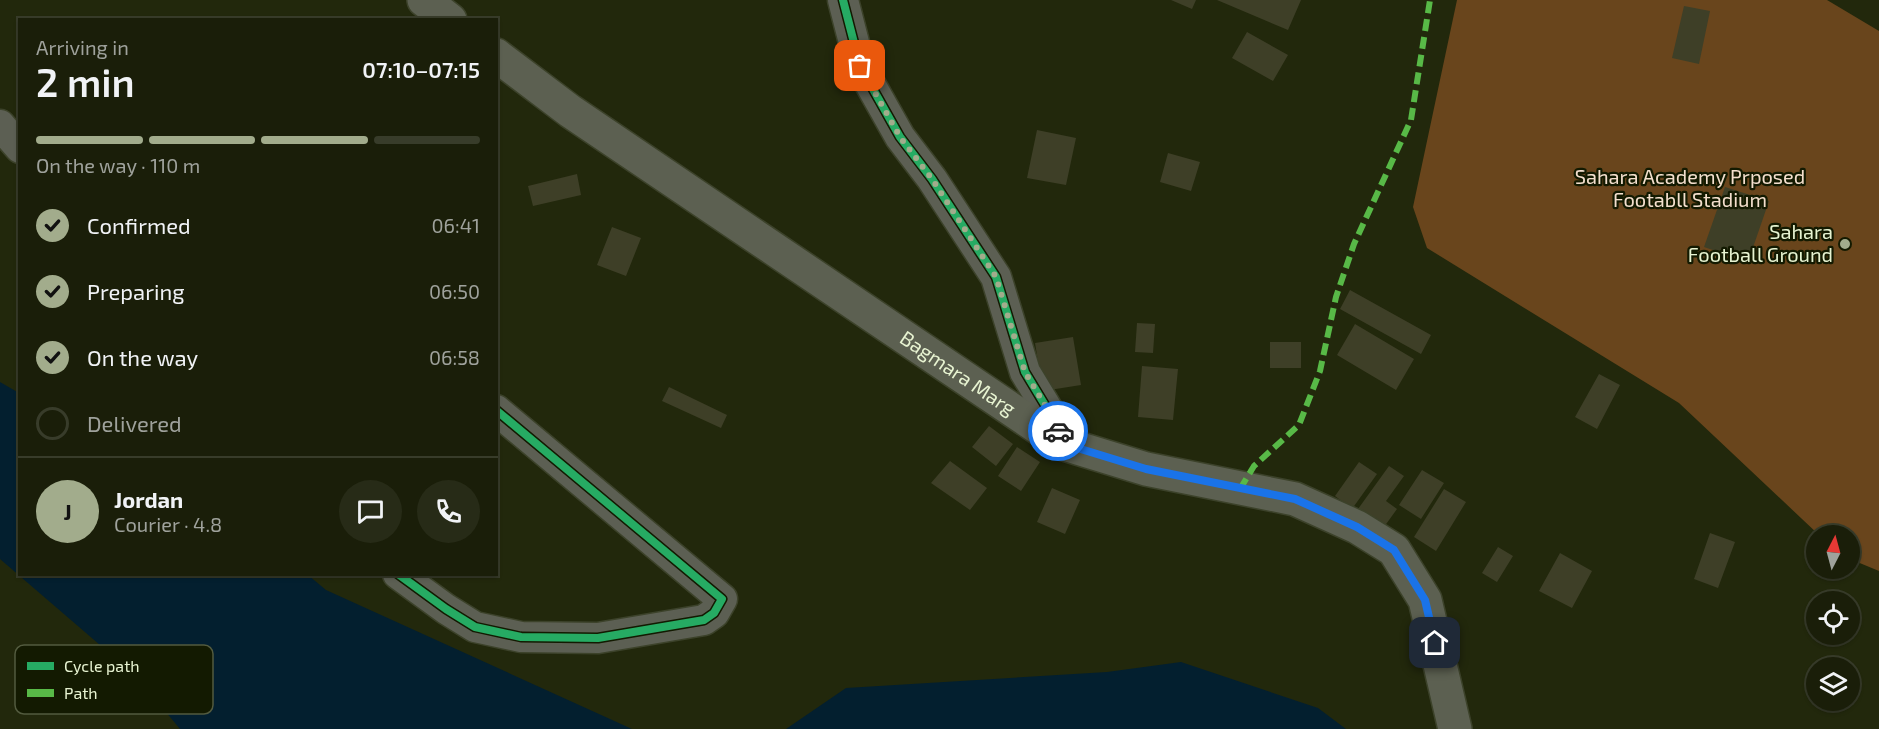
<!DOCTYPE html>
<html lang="en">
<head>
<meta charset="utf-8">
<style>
	:root { --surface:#1a1e09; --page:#272b17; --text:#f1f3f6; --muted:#9fa29c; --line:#383c2a; --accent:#a2ac8c }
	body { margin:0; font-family:"Exo 2",sans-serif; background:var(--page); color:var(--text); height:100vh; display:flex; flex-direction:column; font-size:22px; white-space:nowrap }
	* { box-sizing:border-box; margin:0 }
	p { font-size:20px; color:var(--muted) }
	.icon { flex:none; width:33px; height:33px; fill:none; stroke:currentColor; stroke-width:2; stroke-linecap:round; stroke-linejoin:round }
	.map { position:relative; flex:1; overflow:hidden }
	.sheet { position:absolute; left:18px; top:18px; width:480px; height:558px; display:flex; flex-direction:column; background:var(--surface); border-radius:0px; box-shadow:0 2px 4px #0004,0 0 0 2px var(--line) }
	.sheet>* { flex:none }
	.needle { width:39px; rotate:6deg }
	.fabs { position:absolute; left:1806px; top:525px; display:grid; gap:12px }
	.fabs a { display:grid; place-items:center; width:54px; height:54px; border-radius:50%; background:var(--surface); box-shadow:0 2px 4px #0004,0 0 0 2px var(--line); font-size:30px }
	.pin { position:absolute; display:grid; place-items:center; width:51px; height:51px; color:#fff; margin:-26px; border-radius:12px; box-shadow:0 3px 9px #0006 }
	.courier { position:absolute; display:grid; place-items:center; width:60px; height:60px; margin:-30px; border:4px solid #1a73e8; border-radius:50%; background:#fff; color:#222; box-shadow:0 2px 8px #0007 }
	.head em { font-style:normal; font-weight:600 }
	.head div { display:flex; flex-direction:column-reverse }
	.head { display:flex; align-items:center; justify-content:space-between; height:102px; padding:0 18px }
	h1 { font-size:39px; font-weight:600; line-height:45px }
	.bar { display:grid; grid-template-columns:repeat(4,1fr); gap:9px 6px; align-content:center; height:72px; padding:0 18px }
	.bar i { height:8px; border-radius:4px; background:var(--line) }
	.bar .active { background:var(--accent) }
	.bar p { grid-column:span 4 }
	.line { display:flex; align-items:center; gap:15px; padding:0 18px; border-top:2px solid var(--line) }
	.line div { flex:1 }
	.round { display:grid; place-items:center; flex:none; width:63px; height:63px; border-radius:32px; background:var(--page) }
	ol { padding:0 18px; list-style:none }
	li { display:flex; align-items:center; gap:18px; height:66px }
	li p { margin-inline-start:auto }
	li .icon { padding:6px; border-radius:50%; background:var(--accent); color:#111; stroke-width:4 }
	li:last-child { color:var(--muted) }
	li i { width:33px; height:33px; border:3px solid var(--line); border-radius:50% }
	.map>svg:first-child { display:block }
</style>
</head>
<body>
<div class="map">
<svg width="1879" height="729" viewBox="0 0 1879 729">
	<rect width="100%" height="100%" fill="#22280c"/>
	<path fill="#69451c" d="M 1457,0 L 1827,0 L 1879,31 L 1879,571 L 1850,559 L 1850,536 L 1819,535 L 1679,403 L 1427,248 L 1413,207 Z"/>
	<path fill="#031f2f" d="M 0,382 L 19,393 L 20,574 L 308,575 L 326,590 L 632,729 L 180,729 L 136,676 L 0,559 Z
		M 1181,662 L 1318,708 L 1346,729 L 786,729 L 846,688 L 1107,672 Z"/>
	<path fill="#3e3f27" d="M 1171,0 L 1196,0 L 1192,9 Z
		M 1217,0 L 1301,0 L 1288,30 Z
		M 1684,6 L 1710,11 L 1699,64 L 1672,58 Z
		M 1247,32 L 1288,55 L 1273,81 L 1232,58 Z
		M 1037,130 L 1076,138 L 1066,185 L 1027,178 Z
		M 1168,153 L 1200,162 L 1191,191 L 1160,182 Z
		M 577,174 L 581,195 L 533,206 L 528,186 Z
		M 1725,187 L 1769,201 L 1748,262 L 1704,247 Z
		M 612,227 L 641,238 L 626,276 L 597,265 Z
		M 1350,290 L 1431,335 L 1421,354 L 1340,309 Z
		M 1137,323 L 1155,324 L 1153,353 L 1135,352 Z
		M 1355,324 L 1414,359 L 1396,390 L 1337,355 Z
		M 1073,337 L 1081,385 L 1043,391 L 1035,343 Z
		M 1270,342 L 1301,342 L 1301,368 L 1270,368 Z
		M 1142,366 L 1178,369 L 1173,420 L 1138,417 Z
		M 1599,374 L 1620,385 L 1597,429 L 1575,417 Z
		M 669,387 L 727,415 L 721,428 L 662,401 Z
		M 989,426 L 1013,444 L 996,466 L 972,447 Z
		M 1017,447 L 1040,462 L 1021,491 L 998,476 Z
		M 950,461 L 987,488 L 970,510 L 931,483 Z
		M 1359,462 L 1377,474 L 1352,509 L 1335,496 Z
		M 1389,466 L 1404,476 L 1386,501 L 1397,509 L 1384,527 L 1358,509 Z
		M 1422,470 L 1444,483 L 1421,519 L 1399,505 Z
		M 1052,488 L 1080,500 L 1065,534 L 1037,522 Z
		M 1444,489 L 1466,502 L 1436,551 L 1414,537 Z
		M 1710,533 L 1735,542 L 1718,588 L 1694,579 Z
		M 1498,547 L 1513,556 L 1497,582 L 1482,573 Z
		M 1560,553 L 1592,571 L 1572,608 L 1539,591 Z"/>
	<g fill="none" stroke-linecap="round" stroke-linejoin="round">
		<g stroke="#3c422a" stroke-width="33">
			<path id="street" d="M 843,0 L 860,66 L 900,137 L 932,179 L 996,277 L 1025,372 L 1054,420 L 1061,443
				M 0,125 L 20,148
				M 398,574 L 446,609 L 475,627 L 521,637 L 598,638 L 704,620 L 714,613 L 722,599 L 496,410"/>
		</g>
		<g stroke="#3c422a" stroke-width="36">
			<g id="secondary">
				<path d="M 424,0 L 450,20"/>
				<path id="s1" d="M 496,55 L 570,111 L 1061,443 L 1146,469 L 1295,499 L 1357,527 L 1394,550 L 1425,600 L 1455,729"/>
			</g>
		</g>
		<use href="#street" stroke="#5c5f53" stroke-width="30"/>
		<use href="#secondary" stroke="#5c6051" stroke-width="33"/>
		<path stroke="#58b947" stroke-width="6" stroke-dasharray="12 6" stroke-linecap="butt" d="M 1240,489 L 1254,466 L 1299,425 L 1320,371 L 1336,297 L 1354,244 L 1411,120 L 1430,0"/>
		<g stroke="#131a01" stroke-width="11">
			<path id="cycleway" d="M 843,0 L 860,66 L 900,137 L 932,179 L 996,277 L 1025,372 L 1054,420 L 1061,443
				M 398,574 L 446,609 L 475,627 L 521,637 L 598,638 L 704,620 L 714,613 L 722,599 L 496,410"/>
		</g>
		<use href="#cycleway" stroke="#26ab63" stroke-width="8"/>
	</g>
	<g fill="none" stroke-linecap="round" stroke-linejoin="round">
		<path stroke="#a2ac8c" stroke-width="6" stroke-dasharray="0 10.8" d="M 860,66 L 900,137 L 932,179 L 996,277 L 1025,372 L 1054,420 L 1058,431"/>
		<path stroke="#1a73e8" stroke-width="8" d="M 1058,431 L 1061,443 L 1146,469 L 1295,499 L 1357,527 L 1394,550 L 1425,600 L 1435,643"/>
	</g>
	<circle fill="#a2ac8c" stroke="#131a01" stroke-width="2" cx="1845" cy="244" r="6"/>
	<g text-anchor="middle" stroke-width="4.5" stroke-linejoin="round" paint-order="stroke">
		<g font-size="20" fill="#f4dfcd" stroke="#131a01">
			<text x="1690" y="184">Sahara Academy Prposed<tspan x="1690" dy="23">Footabll Stadium</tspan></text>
		</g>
		<g font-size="20" fill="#e7f3d1" stroke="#131a01" text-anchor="end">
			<text x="1833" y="239">Sahara<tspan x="1833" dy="23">Football Ground</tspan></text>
		</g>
		<g font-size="20" fill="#e7f3d1" stroke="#131a01">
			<text dy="7" stroke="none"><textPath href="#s1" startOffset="561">Bagmara Marg</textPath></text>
		</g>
	</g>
	<rect x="15" y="645" width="198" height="69" rx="9" fill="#131a01" stroke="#535b3f" stroke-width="1.5"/>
	<rect x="27" y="662" width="27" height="8" fill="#26ab63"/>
	<rect x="27" y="689" width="27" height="8" fill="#58b947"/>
	<g font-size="16" fill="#e7f3d1">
		<text x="64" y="672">Cycle path</text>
		<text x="64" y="699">Path</text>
	</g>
</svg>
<div class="fabs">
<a><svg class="needle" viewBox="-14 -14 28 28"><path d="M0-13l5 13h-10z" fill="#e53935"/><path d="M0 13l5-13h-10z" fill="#9fa29c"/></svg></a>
<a><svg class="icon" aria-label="locate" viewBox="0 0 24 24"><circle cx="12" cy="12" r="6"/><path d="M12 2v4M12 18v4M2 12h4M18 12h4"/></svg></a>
<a><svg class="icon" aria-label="layers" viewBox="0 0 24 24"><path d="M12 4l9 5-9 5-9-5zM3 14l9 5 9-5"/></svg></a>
</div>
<div class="pin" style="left:860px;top:66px;background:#ea580c"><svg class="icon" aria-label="bag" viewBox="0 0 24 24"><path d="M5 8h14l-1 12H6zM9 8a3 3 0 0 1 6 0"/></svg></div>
<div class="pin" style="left:1435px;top:643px;background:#1f2937"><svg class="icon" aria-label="home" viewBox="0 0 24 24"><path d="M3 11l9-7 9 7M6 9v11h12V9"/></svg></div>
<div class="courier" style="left:1058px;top:431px"><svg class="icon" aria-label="car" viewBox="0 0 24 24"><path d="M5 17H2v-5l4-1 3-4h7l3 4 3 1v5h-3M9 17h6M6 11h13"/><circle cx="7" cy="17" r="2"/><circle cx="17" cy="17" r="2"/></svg></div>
<section class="sheet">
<div class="head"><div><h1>2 min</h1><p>Arriving in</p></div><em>07:10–07:15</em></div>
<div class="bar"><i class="active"></i><i class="active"></i><i class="active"></i><i></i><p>On the way · 110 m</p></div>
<ol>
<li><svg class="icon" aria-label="check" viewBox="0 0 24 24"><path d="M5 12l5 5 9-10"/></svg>Confirmed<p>06:41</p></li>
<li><svg class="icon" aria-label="check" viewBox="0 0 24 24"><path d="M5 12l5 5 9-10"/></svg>Preparing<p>06:50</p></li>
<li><svg class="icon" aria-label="check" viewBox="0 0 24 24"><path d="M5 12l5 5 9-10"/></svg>On the way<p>06:58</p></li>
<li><i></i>Delivered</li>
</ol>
<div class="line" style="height:108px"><b class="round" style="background:var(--accent);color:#111">J</b><div><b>Jordan</b><p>Courier · 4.8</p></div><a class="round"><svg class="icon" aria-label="chat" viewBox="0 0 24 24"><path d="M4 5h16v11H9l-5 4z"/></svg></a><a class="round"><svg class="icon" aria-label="phone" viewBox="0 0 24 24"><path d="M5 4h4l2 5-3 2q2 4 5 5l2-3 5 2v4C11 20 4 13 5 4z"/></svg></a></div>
</section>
</div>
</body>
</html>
